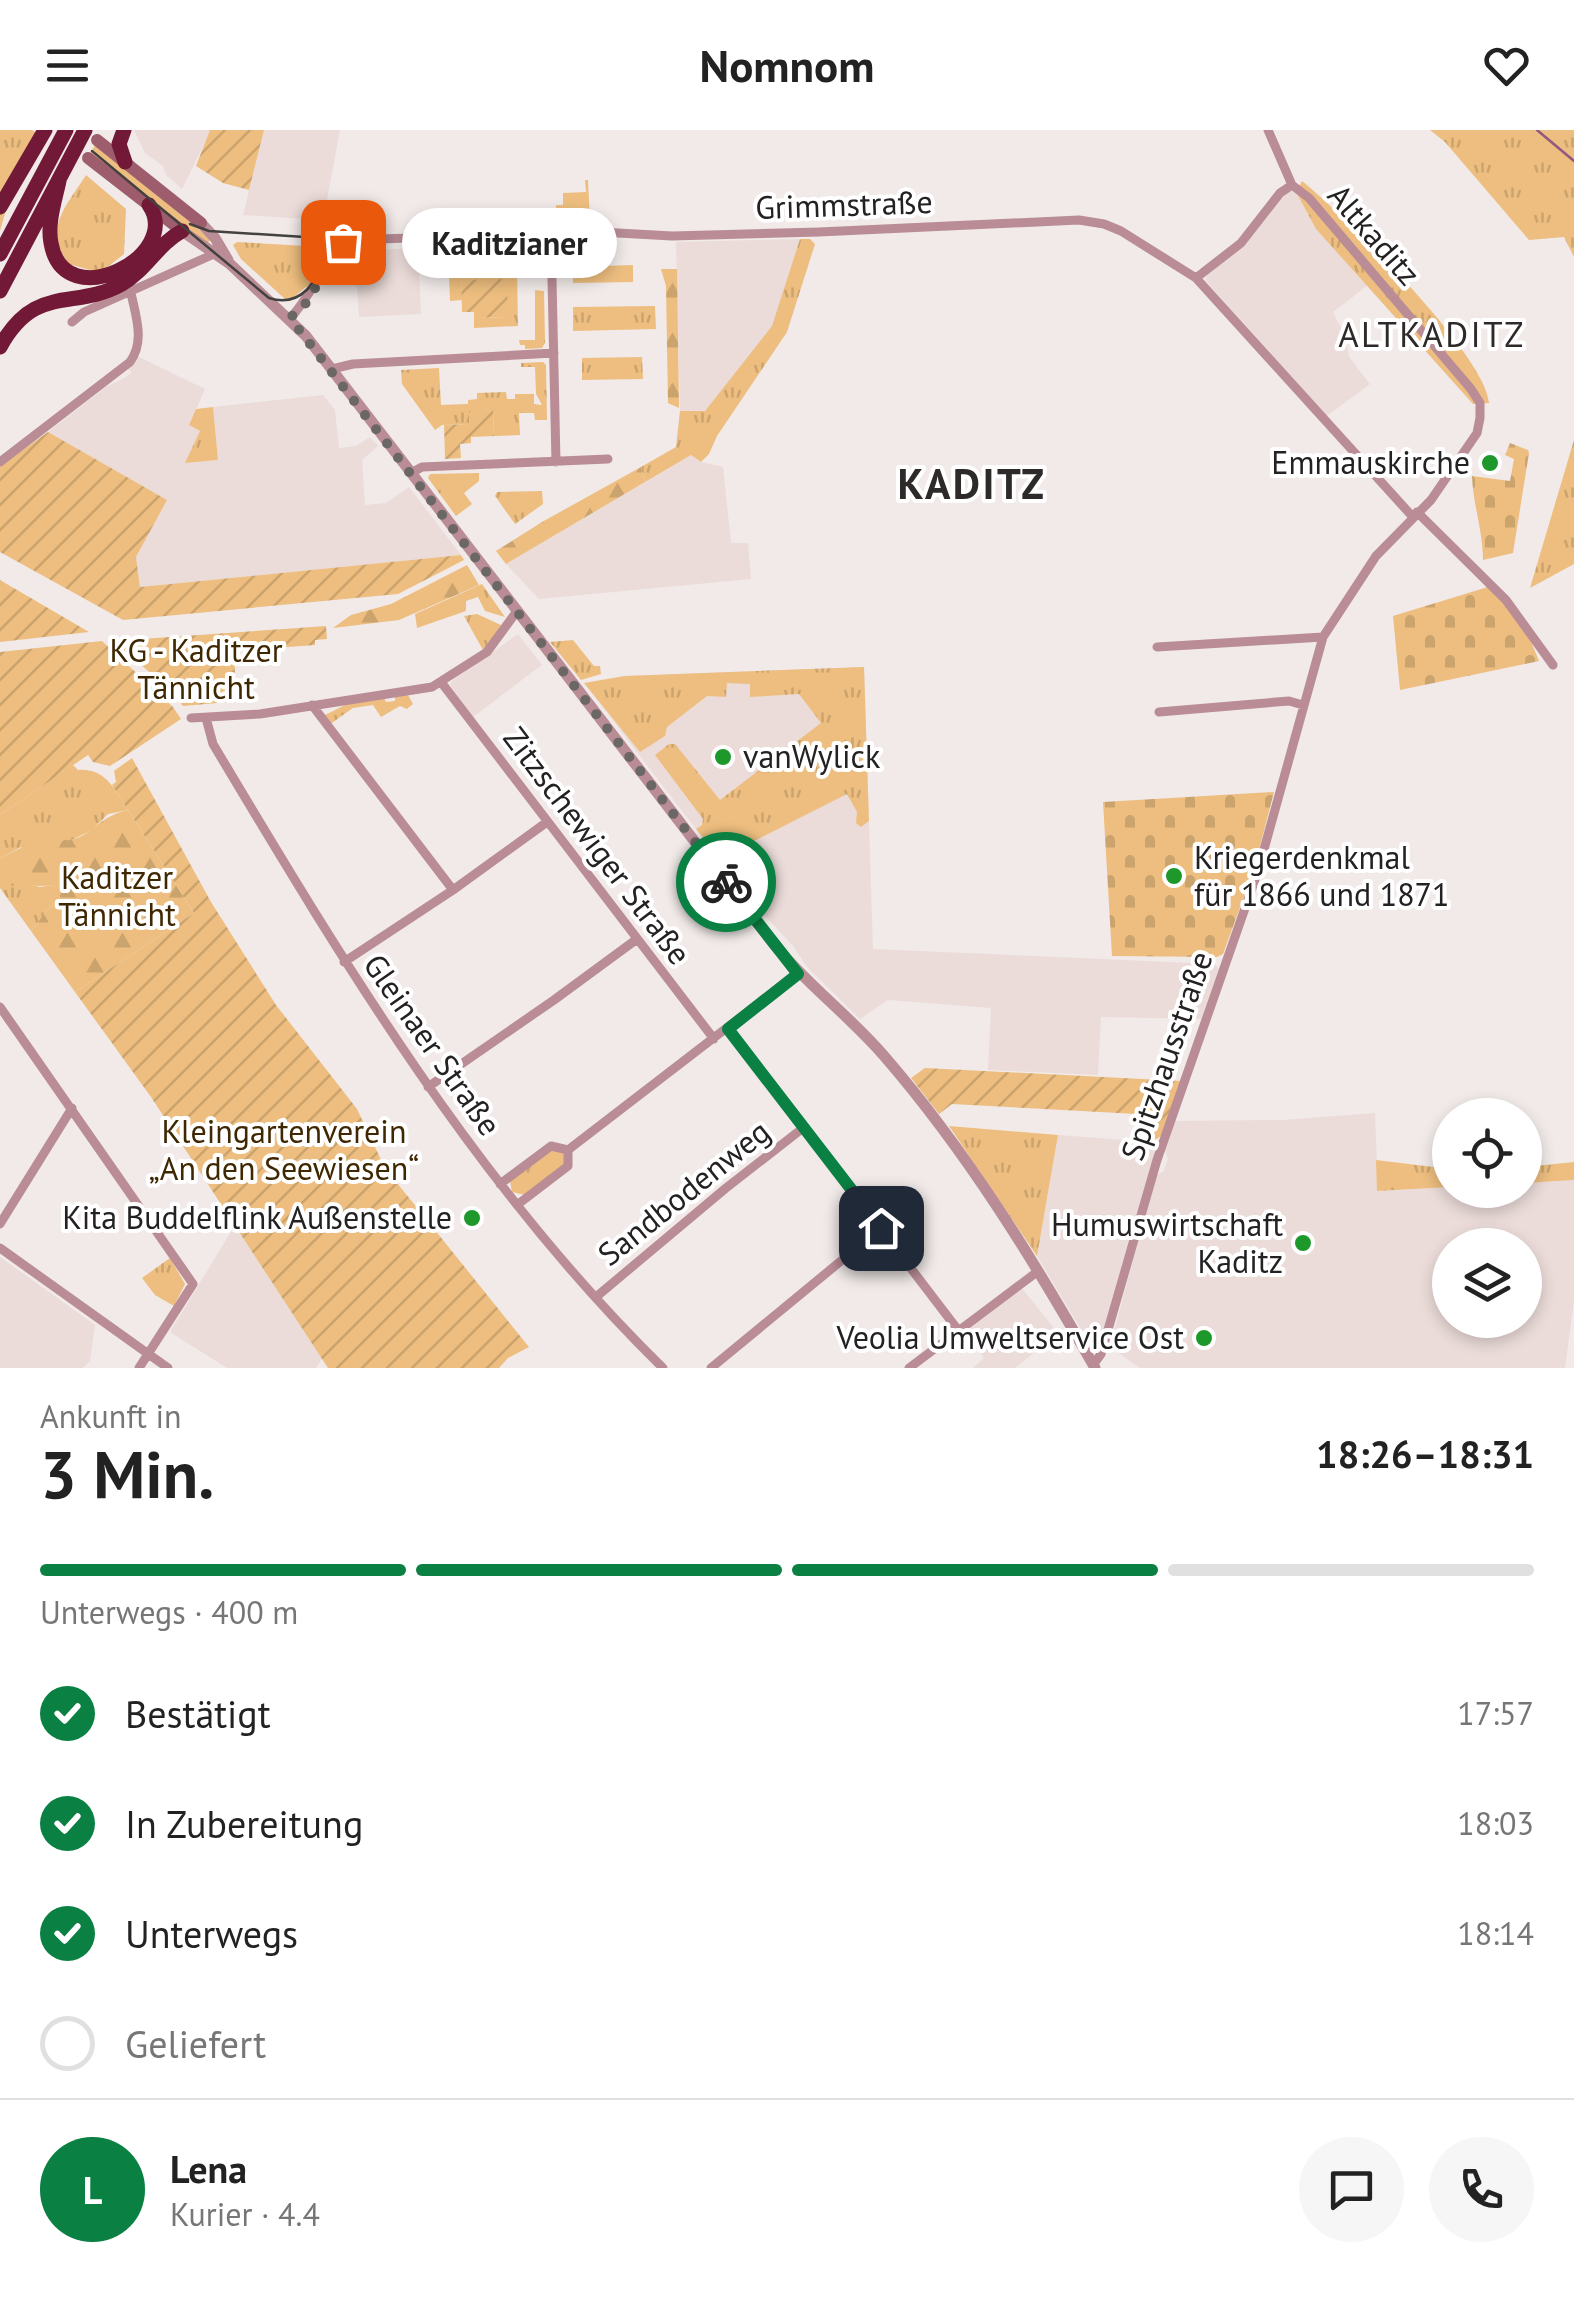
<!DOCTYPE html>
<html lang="de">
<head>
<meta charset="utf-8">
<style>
	:root { --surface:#fff; --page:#f6f6f6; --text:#222; --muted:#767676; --line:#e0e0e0; --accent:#0b8043 }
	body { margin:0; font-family:"PT Sans",sans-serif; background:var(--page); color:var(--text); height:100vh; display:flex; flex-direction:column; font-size:38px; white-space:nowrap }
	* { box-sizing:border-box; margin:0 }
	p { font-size:32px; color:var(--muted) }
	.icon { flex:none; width:55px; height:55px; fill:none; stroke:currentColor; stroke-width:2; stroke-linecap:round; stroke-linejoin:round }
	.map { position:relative; height:1238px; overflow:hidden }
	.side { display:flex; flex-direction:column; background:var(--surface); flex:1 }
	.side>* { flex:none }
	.buttons { position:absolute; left:1432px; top:968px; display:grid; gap:20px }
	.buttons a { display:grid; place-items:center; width:110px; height:110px; border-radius:50%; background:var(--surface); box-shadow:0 5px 15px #0003; font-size:50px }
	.pin { position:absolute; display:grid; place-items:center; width:85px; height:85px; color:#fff; margin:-42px; border-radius:20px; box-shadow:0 5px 15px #0006 }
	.courier { position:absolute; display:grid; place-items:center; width:100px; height:100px; margin:-50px; border:8px solid #0b8043; border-radius:50%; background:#fff; color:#222; box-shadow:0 2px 12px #0007 }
	.bubble { position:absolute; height:70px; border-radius:35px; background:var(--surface); box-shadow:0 5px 15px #0003; font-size:32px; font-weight:800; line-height:70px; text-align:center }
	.overview em { font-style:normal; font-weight:800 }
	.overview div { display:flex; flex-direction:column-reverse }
	.overview { display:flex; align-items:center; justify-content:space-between; height:170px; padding:0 40px }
	h1 { font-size:65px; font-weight:800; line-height:75px }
	.bar { display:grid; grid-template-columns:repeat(4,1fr); gap:15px 10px; align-content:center; height:120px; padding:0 40px }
	.bar i { height:12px; border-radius:8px; background:var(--line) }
	.bar .current { background:var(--accent) }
	.bar p { grid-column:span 4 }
	.line { display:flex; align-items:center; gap:25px; padding:0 40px; border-top:2px solid var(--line) }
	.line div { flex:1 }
	.round { display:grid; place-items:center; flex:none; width:105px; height:105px; border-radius:52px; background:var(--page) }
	ol { padding:0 40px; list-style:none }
	li { display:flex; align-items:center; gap:30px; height:110px }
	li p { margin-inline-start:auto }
	li .icon { padding:10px; border-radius:50%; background:var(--accent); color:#fff; stroke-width:4 }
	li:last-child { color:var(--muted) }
	li i { width:55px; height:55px; border:5px solid var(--line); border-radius:50% }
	header { display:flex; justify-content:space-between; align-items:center; height:130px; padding:0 40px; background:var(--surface); font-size:45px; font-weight:800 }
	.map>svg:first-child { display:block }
</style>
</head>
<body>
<header><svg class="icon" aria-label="menu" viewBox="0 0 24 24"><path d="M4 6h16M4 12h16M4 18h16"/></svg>Nomnom<svg class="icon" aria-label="heart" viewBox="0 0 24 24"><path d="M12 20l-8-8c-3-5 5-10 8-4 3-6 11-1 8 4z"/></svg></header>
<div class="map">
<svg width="1574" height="1238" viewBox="0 0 1574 1238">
	<defs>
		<pattern id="grass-tufts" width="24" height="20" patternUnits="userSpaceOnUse" patternTransform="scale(2.5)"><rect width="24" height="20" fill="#edbe7f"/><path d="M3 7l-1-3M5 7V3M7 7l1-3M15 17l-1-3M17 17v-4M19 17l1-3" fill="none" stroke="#cba36d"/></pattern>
		<pattern id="forest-firs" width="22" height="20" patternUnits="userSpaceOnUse" patternTransform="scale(2.5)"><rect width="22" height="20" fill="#edbe7f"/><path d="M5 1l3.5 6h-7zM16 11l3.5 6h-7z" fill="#cba36d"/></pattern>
		<pattern id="cemetery-stones" width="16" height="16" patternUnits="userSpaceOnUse" patternTransform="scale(2.5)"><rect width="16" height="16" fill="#edbe7f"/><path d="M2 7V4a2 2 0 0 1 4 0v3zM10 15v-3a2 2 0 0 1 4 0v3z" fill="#cba36d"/></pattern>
		<pattern id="garden-furrows" width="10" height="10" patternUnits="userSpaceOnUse" patternTransform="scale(2.5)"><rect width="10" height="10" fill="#edbe7f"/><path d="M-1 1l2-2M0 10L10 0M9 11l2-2" fill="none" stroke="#cba36d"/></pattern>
	</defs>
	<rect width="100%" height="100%" fill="#f1eae9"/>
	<path fill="#ebdcd9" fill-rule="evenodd" d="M 134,0 L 211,0 L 182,59 L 166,45 L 163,36 L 145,23 Z
		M 264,0 L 340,0 L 322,97 L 307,97 L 307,89 L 243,85 Z
		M 1290,61 L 1296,62 L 1316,99 L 1367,156 L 1333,182 L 1346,208 L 1349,227 L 1370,254 L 1327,286 L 1206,151 L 1207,146 L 1246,113 L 1285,63 Z
		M 800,109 L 773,196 L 705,281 L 680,281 L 676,112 Z
		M 418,118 L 421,184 L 359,187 L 357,157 L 335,143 L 347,123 L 351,121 Z
		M 139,227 L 205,259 L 189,295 L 200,301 L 186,333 L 218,330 L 213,277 L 323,265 L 335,280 L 339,318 L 356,316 L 370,307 L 378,316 L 362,330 L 365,375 L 386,373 L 409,357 L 461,425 L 140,457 L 136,427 L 166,370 L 48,302 L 106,257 L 126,247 L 132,242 L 128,239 Z
		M 691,325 L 701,332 L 723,337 L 731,413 L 748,413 L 751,449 L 539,469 L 506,434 Z
		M 518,504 L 542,535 L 473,587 L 450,555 L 453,550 Z
		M 864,537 L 873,819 L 1215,834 L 1219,839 L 1201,889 L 1101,887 L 1098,945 L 988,940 L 991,878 L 888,870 L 860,889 L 807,837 L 793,816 L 748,767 L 584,553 L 625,546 Z
		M 1375,983 L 1378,1061 L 1450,1057 L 1450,1060 L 1525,1060 L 1525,1053 L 1574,1050 L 1574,1171 L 1565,1238 L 1140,1238 L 1110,1217 L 1155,1046 L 1164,1041 L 1168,1028 L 1164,1018 L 1173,991 L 1283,990 ZM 1450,1115 L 1525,1115 L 1525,1190 L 1450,1190 Z
		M 1058,1005 L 1151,1012 L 1157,1018 L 1103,1207 L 1094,1213 L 1085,1206 L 1037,1126 Z
		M 235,1095 L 322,1228 L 316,1238 L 227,1238 L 170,1202 Z
		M 0,1127 L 95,1195 L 90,1231 L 83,1238 L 0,1238 Z
		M 1016,1151 L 1058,1203 L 1015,1238 L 973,1238 L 984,1228 L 960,1197 Z"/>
	<path fill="url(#grass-tufts)" d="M 0,0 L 32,0 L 36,3 L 19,35 L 0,101 Z
		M 1430,0 L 1574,0 L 1574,127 L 1564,107 L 1529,110 L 1445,12 Z
		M 95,15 L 211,109 L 207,114 L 90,24 Z
		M 86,45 L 126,79 L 124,124 L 100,143 L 69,134 C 42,99 66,77 86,45 Z
		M 585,50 L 588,50 L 590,91 L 556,93 L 556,75 L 563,75 L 563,63 L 586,62 Z
		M 1302,51 C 1343,84 1486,225 1489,273 L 1473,274 L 1316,99 L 1296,62 Z
		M 800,109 L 810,109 L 815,114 L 787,202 L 717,306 L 709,324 L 701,332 L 691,325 L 645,352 L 641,337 L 676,317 L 680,281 L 705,281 L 772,196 Z
		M 237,112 L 323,117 L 327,130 L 310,159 L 306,157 L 294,167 L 285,169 L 241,129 L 233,115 Z
		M 633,135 L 633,152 L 573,153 L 573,137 Z
		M 517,138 L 518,196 L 474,198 L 474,182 L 478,182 L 478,188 L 508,187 L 461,151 L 462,170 L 450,171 L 449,144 L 452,140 Z
		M 535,160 L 544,161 L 545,213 L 542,218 L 525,219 L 525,215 L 520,215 L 519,210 L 535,210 Z
		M 655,176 L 656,199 L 573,201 L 573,177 Z
		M 642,227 L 643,249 L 582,250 L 582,228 Z
		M 543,232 L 546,235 L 547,290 L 535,290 L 534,283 L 519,283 L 520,305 L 494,306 L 493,280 L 469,282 L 470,294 L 442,295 L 435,300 L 402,254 L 401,240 L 439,238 L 441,275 L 468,274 L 468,270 L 477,269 L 477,263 L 506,262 L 507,269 L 515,269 L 515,264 L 534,264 L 534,274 L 542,275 L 536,264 L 535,237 L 521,237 L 521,233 Z
		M 213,277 L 218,330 L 185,333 L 200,301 L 189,295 L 196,279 Z
		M 1574,310 L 1574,434 L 1530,458 Z
		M 479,343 L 479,351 L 464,363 L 472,374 L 456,386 L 428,348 L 430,344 Z
		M 542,361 L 543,374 L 515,394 L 495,366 L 497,362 Z
		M 482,454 L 505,487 L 485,481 L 478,467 L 466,471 L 466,481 L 417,498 L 415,484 Z
		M 477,484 L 501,495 L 491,513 L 483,520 L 464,486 Z
		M 573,510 L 594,536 L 600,536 L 601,544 L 581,550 L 550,512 Z
		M 864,537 L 869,691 L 861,697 L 856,693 L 857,682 L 847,664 L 738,719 L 747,734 L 733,745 L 696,699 L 702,695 L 703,689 L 655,625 L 669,614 L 675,614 L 720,670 L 821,593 L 799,564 L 750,567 L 750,554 L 727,553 L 726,567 L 707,566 L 667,597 L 665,606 L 640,622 L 584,553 L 625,546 Z
		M 408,565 L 413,574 L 407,579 L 400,576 L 381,587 L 373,575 L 353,578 L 329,595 L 323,586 L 355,570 L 384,568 L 386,572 L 395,571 L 395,567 Z
		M 73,635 L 78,640 C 106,638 114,659 128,680 L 108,684 L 92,700 L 47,722 L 21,717 L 0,728 L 0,685 Z
		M 19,752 L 40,757 L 53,755 L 61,759 L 60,770 L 48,779 L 31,801 L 0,758 Z
		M 949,996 L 1058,1005 L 1037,1126 Z
		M 552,1020 L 563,1021 L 566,1029 L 562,1038 L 525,1065 L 512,1062 L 510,1051 Z
		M 1376,1030 L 1450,1039 L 1450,1057 L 1377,1061 Z
		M 1574,1032 L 1574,1050 L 1525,1053 L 1525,1037 Z
		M 170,1128 L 185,1154 L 174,1176 L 155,1165 L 142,1148 Z"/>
	<path fill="url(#forest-firs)" d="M 661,139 L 677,139 L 679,278 L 668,273 L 666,156 Z
		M 641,337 L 645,352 L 506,434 L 496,421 L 542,392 Z
		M 467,435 L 479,455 L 399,490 L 333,498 L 351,485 L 391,474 Z
		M 128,680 L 194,783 L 75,862 L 31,801 L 48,779 L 60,770 L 60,759 L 53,755 C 33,758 21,752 0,758 L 0,728 L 37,710 L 47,721 L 57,711 C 92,712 94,687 128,680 Z"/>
	<path fill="url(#cemetery-stones)" d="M 1510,313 L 1528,320 L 1529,323 L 1513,423 L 1483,430 C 1483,401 1473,375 1472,346 L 1510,351 L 1514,329 L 1505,325 Z
		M 1491,456 L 1527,502 L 1539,531 L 1400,560 L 1393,486 Z
		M 1274,662 L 1254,739 L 1223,824 L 1217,827 L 1112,826 L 1103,672 Z"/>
	<path fill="url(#garden-furrows)" d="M 210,0 L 264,0 L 249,60 L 223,53 L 196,36 Z
		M 507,149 L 508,187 L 478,188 L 478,182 L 462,182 L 461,150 Z
		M 493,280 L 494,306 L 471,307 L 471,313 L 460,314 L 461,328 L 445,329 L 444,295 L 469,294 L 469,281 Z
		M 48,302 L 167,370 L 136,427 L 140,457 L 461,425 L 464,430 L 398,464 L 123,490 L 0,422 L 0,336 Z
		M 0,450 L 89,502 L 0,512 Z
		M 326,496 L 327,509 L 315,510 L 315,515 L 234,521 L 236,566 L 229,567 L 229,572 L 183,576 L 168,558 L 113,511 Z
		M 102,511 L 173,577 L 181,589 L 110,636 L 93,632 L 88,625 L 0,685 L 0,522 Z
		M 132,628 L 211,772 L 276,875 L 357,979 L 385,1038 L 529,1217 L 508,1228 L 499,1238 L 328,1238 L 151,967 L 75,862 L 194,783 L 112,655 L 116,652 L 114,641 Z
		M 925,938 L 1181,951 L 1163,1005 L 1151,1012 L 1136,1011 L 1137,984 L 952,974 L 939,984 L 911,948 Z"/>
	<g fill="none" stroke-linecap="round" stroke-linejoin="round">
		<path stroke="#93587f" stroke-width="2.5" d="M 1537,0 L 1574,31"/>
		<path stroke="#b98c96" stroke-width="9" d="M 1268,0 L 1292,55
			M 551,103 L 556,332
			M 1196,148 L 1241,113 L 1280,63 L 1292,55
			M 290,188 C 310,169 330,120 348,110 L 600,102 L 672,106 L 819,102 L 1079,90 L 1104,94 L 1121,101 L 1196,148 L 1412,386
			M 72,192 L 84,182 L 214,124
			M 332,239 L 353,234 L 554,223
			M 0,332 L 130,232 C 145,211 136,187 131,163
			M 411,343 L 422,337 L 608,329
			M 1417,382 L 1506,470 L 1553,535
			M 1157,517 L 1323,507
			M 441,552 L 714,909
			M 312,575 L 453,760
			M 1159,582 L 1289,571 L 1303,575
			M 191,588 L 260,584 L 432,557 L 487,522 L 517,481
			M 206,588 L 213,614 C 345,835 478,1057 663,1238
			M 344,832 L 453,760 L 547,692
			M 0,877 L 193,1154 L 139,1238
			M 728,899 L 958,1200
			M 428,957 L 554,870 L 637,809
			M 568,1020 L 798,843
			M 500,1054 L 551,1016 L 568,1020 L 568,1036 L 517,1075
			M 0,1094 L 72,978
			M 0,1118 L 168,1238
			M 596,1167 L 726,1058 L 803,998
			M 1093,1235 L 1101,1224 L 1157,1030 L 1258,741 L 1323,507 L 1376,426 L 1431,370 L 1477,303 L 1480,288 L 1480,273 L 1471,259 L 1309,68 L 1292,55
			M 711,1238 L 881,1098
			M 909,1238 L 1037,1142"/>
		<path stroke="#b98c96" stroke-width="11" d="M 201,93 L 215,108 L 228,130
			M 182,101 L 230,134 L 306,206 L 772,812 C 806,854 850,886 885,927 C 967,1022 1033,1129 1095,1238"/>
		<path stroke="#9d5d6d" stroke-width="12" d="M 97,10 L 201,93
			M 88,28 L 182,101"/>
		<path stroke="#721938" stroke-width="15" d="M 124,0 L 119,14 L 125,32
			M 59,51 C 55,70 47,93 51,113 C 64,188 184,125 149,75
			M 0,77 L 45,0
			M 0,124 L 66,0
			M 0,161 L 85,0
			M 0,217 C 36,152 74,181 122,154 C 146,140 158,114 182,101"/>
		<path stroke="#444241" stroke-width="2.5" d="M 92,21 L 269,168 C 299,178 322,152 321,122 L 305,107 L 209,101 L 190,94"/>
	</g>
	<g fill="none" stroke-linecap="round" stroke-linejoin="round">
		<path stroke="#6b6767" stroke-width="10" stroke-dasharray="0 18" d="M 343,112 L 306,173 L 290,188 L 726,752"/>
		<path stroke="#0b8043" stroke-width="12" d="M 726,752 L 798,844 L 728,899 L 881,1098"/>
	</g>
	<g fill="#1e982a" stroke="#fff" stroke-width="4">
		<circle cx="1490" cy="333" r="10"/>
		<circle cx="723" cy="627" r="10"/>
		<circle cx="1174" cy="746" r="10"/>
		<circle cx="472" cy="1088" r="10"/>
		<circle cx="1303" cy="1113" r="10"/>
		<circle cx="1204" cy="1208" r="10"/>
	</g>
	<g text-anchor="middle" stroke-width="8" stroke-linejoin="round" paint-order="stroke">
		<g font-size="32" fill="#232121" stroke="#fff">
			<text transform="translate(844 75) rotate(-2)" y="11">Grimmstraße</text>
			<text transform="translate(1374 105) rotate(49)" y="11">Altkaditz</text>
			<text transform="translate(597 716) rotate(53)" y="11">Zitzschewiger Straße</text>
			<text transform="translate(432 915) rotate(55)" y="11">Gleinaer Straße</text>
			<text transform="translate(1167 926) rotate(-71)" y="11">Spitzhausstraße</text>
			<text transform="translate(684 1063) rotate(-39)" y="11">Sandbodenweg</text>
		</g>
		<g font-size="32" fill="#232121" stroke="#fff" text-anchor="end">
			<text x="1470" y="344">Emmauskirche</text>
			<text x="743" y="638" text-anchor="start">vanWylick</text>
			<text x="1194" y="739" text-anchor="start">Kriegerdenkmal<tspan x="1194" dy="37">für 1866 und 1871</tspan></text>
			<text x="452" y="1099">Kita Buddelflink Außenstelle</text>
			<text x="1283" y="1106">Humuswirtschaft<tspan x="1283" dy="37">Kaditz</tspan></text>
			<text x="1184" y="1219">Veolia Umweltservice Ost</text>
		</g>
		<g font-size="32" fill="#3f2701" stroke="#fff">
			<text x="196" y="532">KG - Kaditzer<tspan x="196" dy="37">Tännicht</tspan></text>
			<text x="117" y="759">Kaditzer<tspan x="117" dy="37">Tännicht</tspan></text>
			<text x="284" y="1013">Kleingartenverein<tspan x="284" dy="37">„An den Seewiesen“</tspan></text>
		</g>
		<g font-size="35" letter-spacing="2.5" fill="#2f2a2a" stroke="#fff">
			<text x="1432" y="217">ALTKADITZ</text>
		</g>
		<g font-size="42" font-weight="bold" letter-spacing="2.5" fill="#2f2a2a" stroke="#fff">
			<text x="972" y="369">KADITZ</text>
		</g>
	</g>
</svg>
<div class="buttons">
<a><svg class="icon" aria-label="locate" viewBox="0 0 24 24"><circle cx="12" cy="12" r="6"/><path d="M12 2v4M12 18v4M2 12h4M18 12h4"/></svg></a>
<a><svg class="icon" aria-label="layers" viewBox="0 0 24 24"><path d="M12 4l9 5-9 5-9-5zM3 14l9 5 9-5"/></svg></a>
</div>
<div class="pin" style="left:343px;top:112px;background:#ea580c"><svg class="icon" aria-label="bag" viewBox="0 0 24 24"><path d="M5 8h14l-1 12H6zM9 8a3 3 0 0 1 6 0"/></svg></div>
<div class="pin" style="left:881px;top:1098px;background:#1f2937"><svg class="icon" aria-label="home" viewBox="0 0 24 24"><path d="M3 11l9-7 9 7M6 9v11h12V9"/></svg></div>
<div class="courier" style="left:726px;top:752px"><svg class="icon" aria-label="bike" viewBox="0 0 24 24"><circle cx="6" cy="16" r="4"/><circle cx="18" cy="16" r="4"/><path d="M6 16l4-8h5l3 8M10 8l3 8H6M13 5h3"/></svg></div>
<div class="bubble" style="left:402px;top:78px;width:215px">Kaditzianer</div>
</div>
<section class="side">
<div class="overview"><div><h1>3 Min.</h1><p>Ankunft in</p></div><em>18:26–18:31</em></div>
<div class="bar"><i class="current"></i><i class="current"></i><i class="current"></i><i></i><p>Unterwegs · 400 m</p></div>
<ol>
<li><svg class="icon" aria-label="check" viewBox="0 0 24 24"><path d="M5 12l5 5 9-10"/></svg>Bestätigt<p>17:57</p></li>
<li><svg class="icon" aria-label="check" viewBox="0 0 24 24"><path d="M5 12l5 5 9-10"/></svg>In Zubereitung<p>18:03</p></li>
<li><svg class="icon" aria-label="check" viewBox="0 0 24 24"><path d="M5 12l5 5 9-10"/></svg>Unterwegs<p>18:14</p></li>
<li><i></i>Geliefert</li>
</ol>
<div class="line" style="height:180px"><b class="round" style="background:var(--accent);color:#fff">L</b><div><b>Lena</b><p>Kurier · 4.4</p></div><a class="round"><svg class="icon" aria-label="chat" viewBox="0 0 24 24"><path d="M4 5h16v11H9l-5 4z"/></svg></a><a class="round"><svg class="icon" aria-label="phone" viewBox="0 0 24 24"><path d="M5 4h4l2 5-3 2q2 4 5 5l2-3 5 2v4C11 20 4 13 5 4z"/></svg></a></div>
</section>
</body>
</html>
